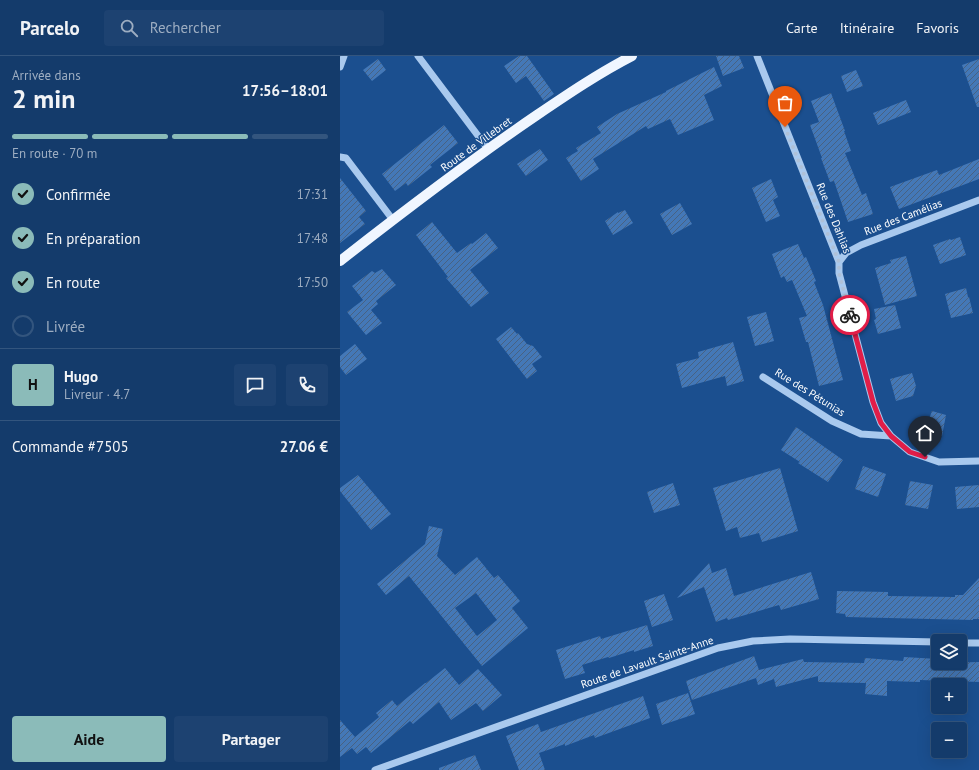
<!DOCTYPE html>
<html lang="fr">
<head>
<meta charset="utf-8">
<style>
	:root { --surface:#143b6b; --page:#1d4271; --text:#f1f3f6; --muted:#9dadc1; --line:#33557e; --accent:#8bbbb9 }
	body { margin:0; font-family:"PT Sans",sans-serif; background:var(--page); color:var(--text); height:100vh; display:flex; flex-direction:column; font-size:15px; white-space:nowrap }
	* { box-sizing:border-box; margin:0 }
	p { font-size:13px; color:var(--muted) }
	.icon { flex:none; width:22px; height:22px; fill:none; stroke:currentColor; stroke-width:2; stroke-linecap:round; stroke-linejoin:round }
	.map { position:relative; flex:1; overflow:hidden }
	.drawer { display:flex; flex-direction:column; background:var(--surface); width:340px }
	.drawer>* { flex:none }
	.fabs { position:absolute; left:591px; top:578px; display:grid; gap:8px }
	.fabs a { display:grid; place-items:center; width:36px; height:36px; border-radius:4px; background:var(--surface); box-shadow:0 4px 16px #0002,0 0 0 1px var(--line); font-size:20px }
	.pin { position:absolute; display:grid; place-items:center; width:34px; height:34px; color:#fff; margin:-41px -17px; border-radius:50% 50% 50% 0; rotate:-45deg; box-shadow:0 0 4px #0007 }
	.pin .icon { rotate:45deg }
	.courier { position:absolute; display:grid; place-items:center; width:40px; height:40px; margin:-20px; border:3px solid #e11d48; border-radius:50%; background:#fff; color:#222; box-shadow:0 1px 5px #0007 }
	.summary em { font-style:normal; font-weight:600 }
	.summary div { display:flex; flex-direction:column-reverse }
	.summary { display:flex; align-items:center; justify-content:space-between; height:68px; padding:0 12px }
	h1 { font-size:26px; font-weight:600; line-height:30px }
	.bar { display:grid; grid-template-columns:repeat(4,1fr); gap:6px 4px; align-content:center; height:48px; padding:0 12px }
	.bar i { height:5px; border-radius:3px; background:var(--line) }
	.bar .selected { background:var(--accent) }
	.bar p { grid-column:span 4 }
	.line { display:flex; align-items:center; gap:10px; padding:0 12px; border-top:1px solid var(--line) }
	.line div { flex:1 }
	.round { display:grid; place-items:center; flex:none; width:42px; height:42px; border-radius:4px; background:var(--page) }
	ol { padding:0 12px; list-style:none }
	li { display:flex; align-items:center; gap:12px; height:44px }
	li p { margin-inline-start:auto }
	li .icon { padding:4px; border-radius:50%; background:var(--accent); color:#111; stroke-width:4 }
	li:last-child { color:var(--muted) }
	li i { width:22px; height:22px; border:2px solid var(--line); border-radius:50% }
	.cta { display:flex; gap:8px; margin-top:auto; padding:8px 12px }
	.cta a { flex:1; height:46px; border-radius:4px; background:var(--accent); color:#111; font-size:16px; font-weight:600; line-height:46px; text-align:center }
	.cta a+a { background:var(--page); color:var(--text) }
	header { display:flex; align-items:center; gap:24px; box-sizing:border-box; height:56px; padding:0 20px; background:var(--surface); border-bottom:1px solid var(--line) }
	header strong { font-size:19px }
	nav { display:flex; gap:22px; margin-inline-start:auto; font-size:14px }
	.search { width:280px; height:36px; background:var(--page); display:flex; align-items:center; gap:10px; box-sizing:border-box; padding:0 14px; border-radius:4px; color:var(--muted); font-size:15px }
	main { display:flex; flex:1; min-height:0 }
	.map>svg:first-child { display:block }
</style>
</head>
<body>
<header>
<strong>Parcelo</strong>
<div class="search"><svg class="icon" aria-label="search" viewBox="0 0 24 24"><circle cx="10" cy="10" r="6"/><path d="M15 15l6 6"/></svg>Rechercher</div>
<nav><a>Carte</a><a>Itinéraire</a><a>Favoris</a></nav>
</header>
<main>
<section class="drawer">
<div class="summary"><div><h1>2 min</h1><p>Arrivée dans</p></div><em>17:56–18:01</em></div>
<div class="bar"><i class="selected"></i><i class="selected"></i><i class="selected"></i><i></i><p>En route · 70 m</p></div>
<ol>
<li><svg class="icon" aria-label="check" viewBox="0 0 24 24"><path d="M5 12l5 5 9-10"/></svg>Confirmée<p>17:31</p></li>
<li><svg class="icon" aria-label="check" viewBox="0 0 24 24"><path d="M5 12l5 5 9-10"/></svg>En préparation<p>17:48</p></li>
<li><svg class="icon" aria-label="check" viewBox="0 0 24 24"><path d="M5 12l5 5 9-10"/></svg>En route<p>17:50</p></li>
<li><i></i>Livrée</li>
</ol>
<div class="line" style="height:72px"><b class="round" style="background:var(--accent);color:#111">H</b><div><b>Hugo</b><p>Livreur · 4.7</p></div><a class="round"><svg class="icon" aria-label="chat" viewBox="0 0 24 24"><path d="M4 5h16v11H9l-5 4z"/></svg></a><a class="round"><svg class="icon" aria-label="phone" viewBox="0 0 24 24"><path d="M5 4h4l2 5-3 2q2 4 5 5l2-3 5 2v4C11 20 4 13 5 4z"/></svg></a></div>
<div class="line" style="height:52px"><div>Commande #7505</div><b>27.06 €</b></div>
<div class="cta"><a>Aide</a><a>Partager</a></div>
</section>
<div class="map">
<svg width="639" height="714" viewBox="0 0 639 714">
	<defs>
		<pattern id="building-hatch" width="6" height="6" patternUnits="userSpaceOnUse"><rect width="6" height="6" fill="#4478b7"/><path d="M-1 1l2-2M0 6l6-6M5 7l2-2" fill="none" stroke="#486282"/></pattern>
	</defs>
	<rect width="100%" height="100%" fill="#1b4f8f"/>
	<path fill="url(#building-hatch)" fill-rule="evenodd" d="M 179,0 L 187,0 L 214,38 L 204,45 L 186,20 L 176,27 L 164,10 Z
		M 376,0 L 399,0 L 404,12 L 383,20 Z
		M 38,3 L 46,14 L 32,25 L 23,14 Z
		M 639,3 L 639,51 L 637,51 L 622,9 Z
		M 374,11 L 382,30 L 364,39 L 374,64 L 338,79 L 330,63 L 308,73 L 306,70 L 253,103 L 259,113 L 241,125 L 226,102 L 238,95 L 236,92 L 261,77 L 257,71 L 277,58 L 326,36 L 326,35 Z
		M 516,14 L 523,30 L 507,36 L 501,20 Z
		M 491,37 L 505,75 L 504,75 L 511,95 L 505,97 L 522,139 L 526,137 L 533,158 L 508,166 L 494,125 L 490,126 L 481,102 L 482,102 L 470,69 L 479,66 L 471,45 Z
		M 566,44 L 571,56 L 538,69 L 533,57 Z
		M 104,69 L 118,87 L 90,109 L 92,111 L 68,130 L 66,127 L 55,135 L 42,118 Z
		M 200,93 L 208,104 L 186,120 L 177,108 Z
		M 639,103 L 639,123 L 559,153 L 550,131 L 597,114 L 599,119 Z
		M 0,122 L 26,155 L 19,161 L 25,168 L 0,187 Z
		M 431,123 L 438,141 L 433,144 L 440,160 L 426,166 L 412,132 Z
		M 340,147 L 352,168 L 332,179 L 320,158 Z
		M 285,154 L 293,167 L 273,179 L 265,165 L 278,156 L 278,157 Z
		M 92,166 L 117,197 L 131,187 L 132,188 L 146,177 L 158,192 L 130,214 L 149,237 L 131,251 L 106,222 L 108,221 L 76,179 Z
		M 620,181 L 626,199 L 600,208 L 593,189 L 610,183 L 611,184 Z
		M 458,188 L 464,202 L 466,201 L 476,225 L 474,226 L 483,249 L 503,324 L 479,330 L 468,286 L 466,286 L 459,262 L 467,260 L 452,224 L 447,226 L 444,220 L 441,222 L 432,198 Z
		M 566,200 L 577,240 L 545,249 L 535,212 L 551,207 L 550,204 Z
		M 42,213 L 56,229 L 36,245 L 38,248 L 31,254 L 42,267 L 26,279 L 7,256 L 23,244 L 12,230 L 32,215 L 35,217 Z
		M 626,232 L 628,241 L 629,241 L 633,257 L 611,262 L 605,238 Z
		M 555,249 L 561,272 L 538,278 L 534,264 L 536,263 L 534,253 Z
		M 426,256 L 434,285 L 415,290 L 407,261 Z
		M 171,271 L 177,278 L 178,277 L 187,288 L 193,290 L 202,301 L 192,308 L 197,315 L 187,323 L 156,283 Z
		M 393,286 L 404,325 L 387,330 L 385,320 L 342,332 L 336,308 L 359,302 L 358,296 Z
		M 15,288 L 27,303 L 6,319 L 0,311 L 0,300 Z
		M 572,317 L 576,330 L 573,340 L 556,345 L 550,323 Z
		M 592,355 L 606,359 L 602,380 L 585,374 Z
		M 456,371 L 503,404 L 488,426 L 458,407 L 460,406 L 441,394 Z
		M 523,410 L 546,418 L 538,441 L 515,433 Z
		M 440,412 L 458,475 L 422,486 L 419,477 L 400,482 L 397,471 L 386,475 L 373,432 Z
		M 18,419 L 51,458 L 31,474 L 0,435 L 0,432 Z
		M 570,425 L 593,429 L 588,453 L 565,449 Z
		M 333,427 L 340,449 L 314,457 L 307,436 Z
		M 639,429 L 639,451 L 617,453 L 615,431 Z
		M 89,470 L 103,473 L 97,500 L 115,519 L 137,501 L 154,522 L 158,519 L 180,545 L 172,552 L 188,572 L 142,610 L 69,520 L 46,539 L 37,528 L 85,488 ZM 136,537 L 157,564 L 137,580 L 115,552 Z
		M 369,507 L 372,517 L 386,512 L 394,540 L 471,516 L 479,543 L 441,554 L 439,549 L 388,564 L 387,562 L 376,566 L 364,531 L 337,542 Z
		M 639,522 L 639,563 L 633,563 L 633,564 L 506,561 L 505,558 L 496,557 L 497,535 L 548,536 L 548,540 L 615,541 L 615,539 L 623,539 Z
		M 324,538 L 333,564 L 312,571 L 304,545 Z
		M 307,569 L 313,590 L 294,596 L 294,594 L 269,602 L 268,601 L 242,609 L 245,617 L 225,623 L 216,594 L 260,580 L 261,583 Z
		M 414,600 L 419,614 L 463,603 L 464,606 L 524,607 L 525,602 L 563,605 L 564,601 L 598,603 L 598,607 L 639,606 L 639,626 L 580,624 L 580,626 L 547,625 L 547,640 L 525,638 L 526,627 L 478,626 L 478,620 L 436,631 L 434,623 L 418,629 L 416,622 L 352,644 L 346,625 Z
		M 105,612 L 119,629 L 138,613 L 162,639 L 143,655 L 136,647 L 111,664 L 99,646 L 73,668 L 70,665 L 31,697 L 26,691 L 17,698 L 12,692 L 0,701 L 0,664 L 15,681 L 39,661 L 36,657 L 52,644 L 57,650 L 85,627 L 86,627 Z
		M 348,637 L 355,658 L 322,669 L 316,648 Z
		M 303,640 L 310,662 L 255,682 L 254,679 L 225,690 L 225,688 L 199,697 L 205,714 L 179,714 L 166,680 L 198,668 L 201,676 Z
		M 135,699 L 141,714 L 99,714 L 99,712 Z"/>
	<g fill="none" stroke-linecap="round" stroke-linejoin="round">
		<path stroke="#a9c9ee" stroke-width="7" d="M 78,0 L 148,93
			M 417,0 L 499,206 L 499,217 L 533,346 L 541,367 L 551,380
			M 0,11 L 4,0
			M 0,101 L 6,102 L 53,164
			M 499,206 L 506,197 L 521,189 L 639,144
			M 423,321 L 492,365 L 521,378 L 551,380 L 570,396 L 599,406 L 639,405
			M 620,587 L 639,587
			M 35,714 L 378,592 L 413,585 L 450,583 L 598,586"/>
		<path stroke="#f0f6ff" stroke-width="10" d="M 0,205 C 64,155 129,105 197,59 C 228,38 259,17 292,0"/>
	</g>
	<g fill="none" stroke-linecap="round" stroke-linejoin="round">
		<path stroke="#afc1d8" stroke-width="4" stroke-dasharray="0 7.2" d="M 445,71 L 499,206 L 499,217 L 510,259"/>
		<path stroke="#e11d48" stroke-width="5" d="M 510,259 L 533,346 L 541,367 L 551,380 L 570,396 L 585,401"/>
	</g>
	<g text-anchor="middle" stroke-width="3" stroke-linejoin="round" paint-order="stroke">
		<g font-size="11" fill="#fff" stroke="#1b4f8f">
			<text transform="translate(136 88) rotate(-36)" y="4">Route de Villebret</text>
			<text transform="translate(563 161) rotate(-21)" y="4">Rue des Camélias</text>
			<text transform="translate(494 162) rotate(68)" y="4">Rue des Dahlias</text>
			<text transform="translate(470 336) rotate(32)" y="4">Rue des Pétunias</text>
			<text transform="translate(307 606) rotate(-19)" y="4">Route de Lavault Sainte-Anne</text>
		</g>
	</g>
</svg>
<div class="fabs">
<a><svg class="icon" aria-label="layers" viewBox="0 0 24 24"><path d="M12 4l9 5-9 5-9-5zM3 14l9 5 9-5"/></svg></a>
<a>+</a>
<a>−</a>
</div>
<div class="pin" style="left:445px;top:71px;background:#ea580c"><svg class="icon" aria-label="bag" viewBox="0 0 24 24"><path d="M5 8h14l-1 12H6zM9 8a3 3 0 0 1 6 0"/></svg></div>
<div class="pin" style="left:585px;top:401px;background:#1f2937"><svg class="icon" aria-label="home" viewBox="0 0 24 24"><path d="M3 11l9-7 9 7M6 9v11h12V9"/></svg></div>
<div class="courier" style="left:510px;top:259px"><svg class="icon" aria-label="bike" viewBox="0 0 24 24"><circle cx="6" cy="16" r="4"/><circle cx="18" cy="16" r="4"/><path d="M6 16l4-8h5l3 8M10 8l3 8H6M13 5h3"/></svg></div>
</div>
</main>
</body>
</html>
